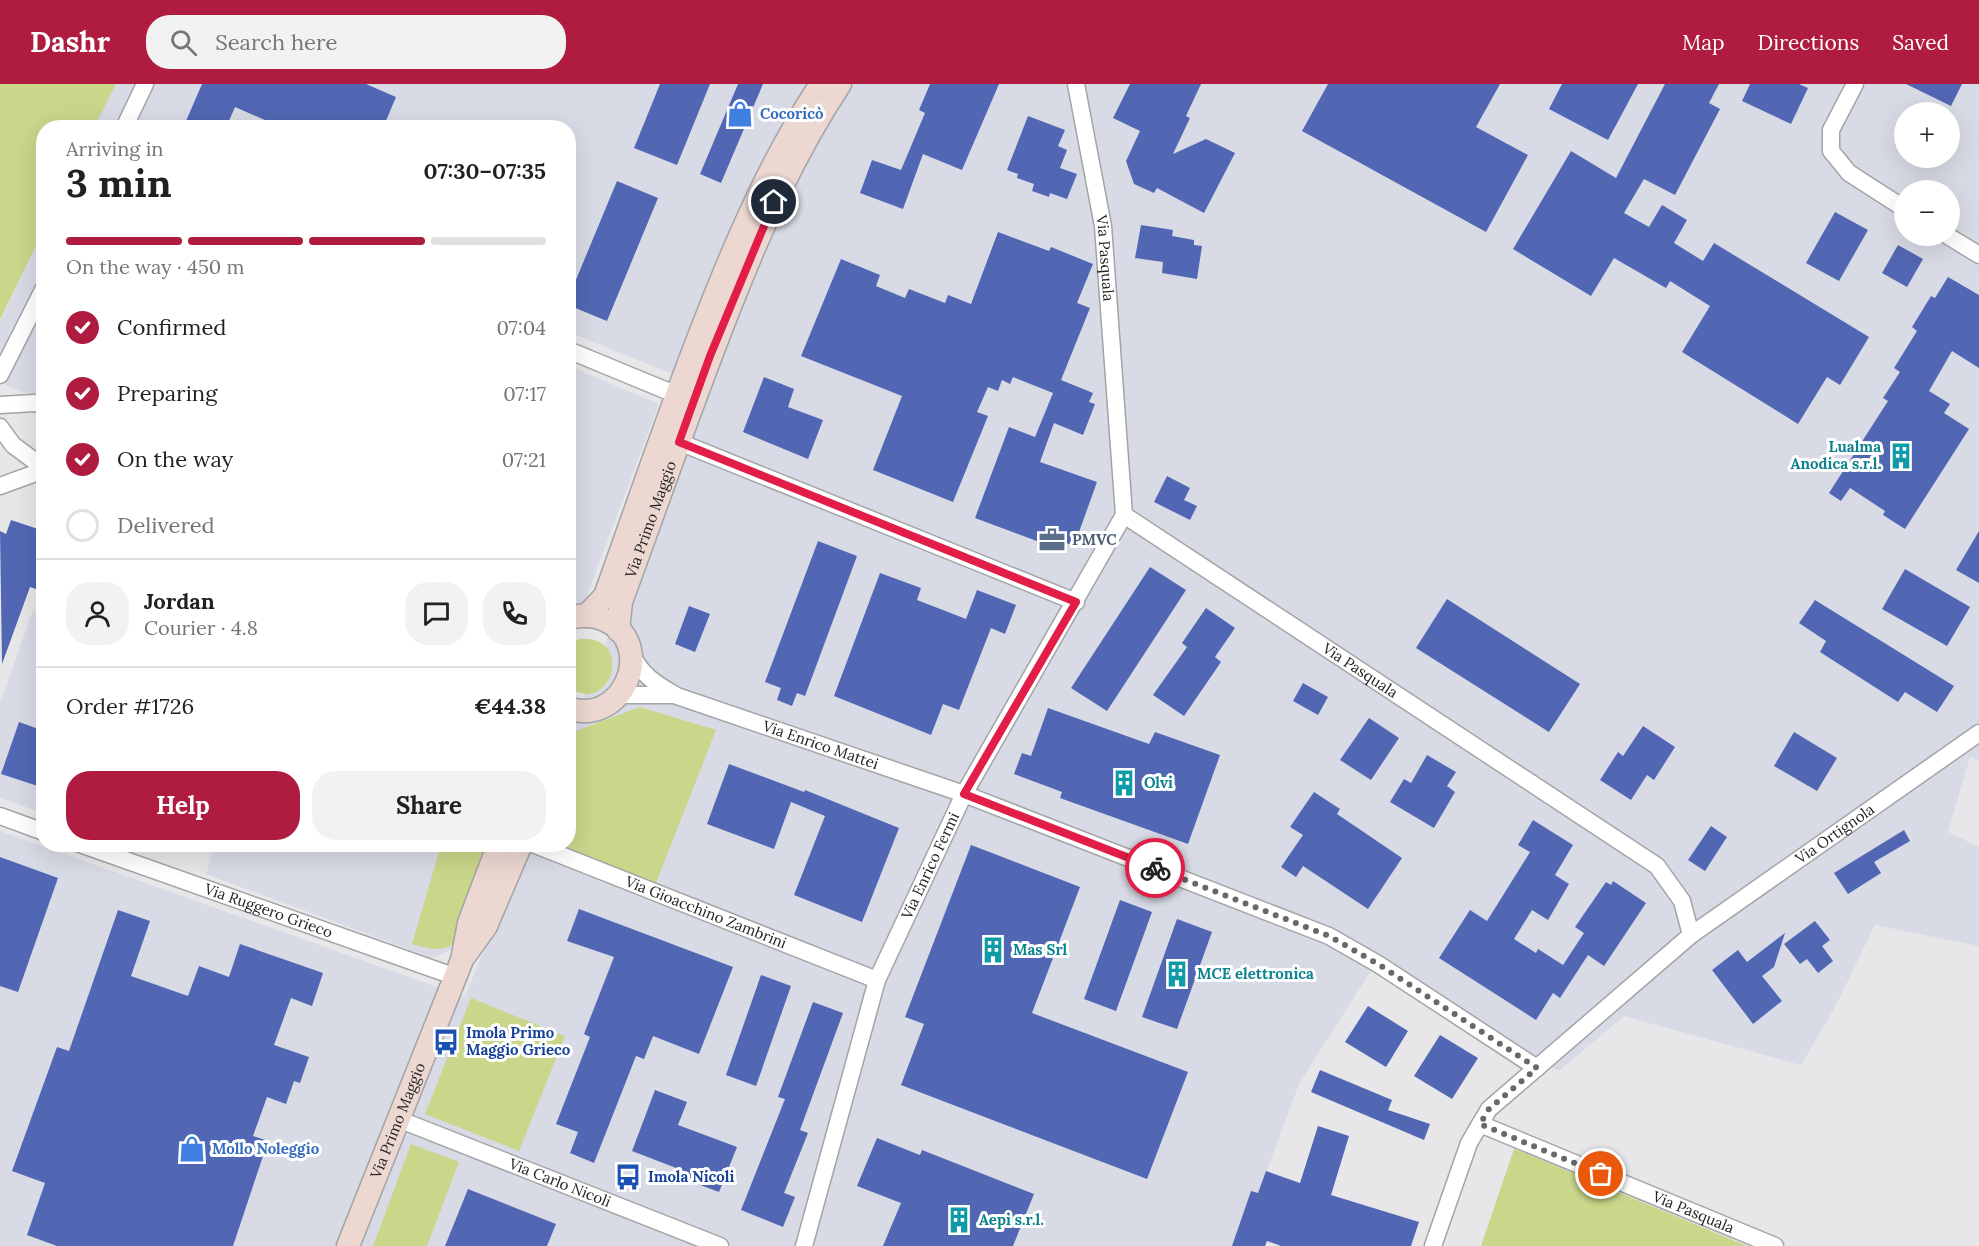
<!DOCTYPE html>
<html lang="en">
<head>
<meta charset="utf-8">
<style>
	:root { --surface:#fff; --page:#f2f2f2; --text:#202124; --muted:#757577; --line:#e0e0e0; --accent:#af1c40 }
	body { margin:0; font-family:Lora,serif; background:var(--page); color:var(--text); height:100vh; display:flex; flex-direction:column; font-size:22px; white-space:nowrap }
	* { box-sizing:border-box; margin:0 }
	p { font-size:20px; color:var(--muted) }
	.icon { flex:none; width:33px; height:33px; fill:none; stroke:currentColor; stroke-width:2; stroke-linecap:round; stroke-linejoin:round }
	.map { position:relative; flex:1; overflow:hidden }
	.details { position:absolute; left:36px; top:36px; width:540px; height:732px; display:flex; flex-direction:column; background:var(--surface); border-radius:24px; box-shadow:0 6px 24px #0002 }
	.details>* { flex:none }
	.tools { position:absolute; left:1894px; top:18px; display:grid; gap:12px }
	.tools a { display:grid; place-items:center; width:66px; height:66px; border-radius:50%; background:var(--surface); box-shadow:0 6px 24px #0002; font-size:30px }
	.pin { position:absolute; display:grid; place-items:center; width:51px; height:51px; color:#fff; margin:-26px; border:3px solid #fff; border-radius:50%; box-shadow:0 2px 6px #0007 }
	.courier { position:absolute; display:grid; place-items:center; width:60px; height:60px; margin:-30px; border:4px solid #e11d48; border-radius:50%; background:#fff; color:#222; box-shadow:0 2px 8px #0007 }
	.head em { font-style:normal; font-weight:700 }
	.head div { display:flex; flex-direction:column-reverse }
	.head { display:flex; align-items:center; justify-content:space-between; height:102px; padding:0 30px }
	h1 { font-size:39px; font-weight:700; line-height:45px }
	.bar { display:grid; grid-template-columns:repeat(4,1fr); gap:9px 6px; align-content:center; height:72px; padding:0 30px }
	.bar i { height:8px; border-radius:4px; background:var(--line) }
	.bar .current { background:var(--accent) }
	.bar p { grid-column:span 4 }
	.line { display:flex; align-items:center; gap:15px; padding:0 30px; border-top:2px solid var(--line) }
	.line div { flex:1 }
	.round { display:grid; place-items:center; flex:none; width:63px; height:63px; border-radius:24px; background:var(--page) }
	ol { padding:0 30px; list-style:none }
	li { display:flex; align-items:center; gap:18px; height:66px }
	li p { margin-inline-start:auto }
	li .icon { padding:6px; border-radius:50%; background:var(--accent); color:#fff; stroke-width:4 }
	li:last-child { color:var(--muted) }
	li i { width:33px; height:33px; border:3px solid var(--line); border-radius:50% }
	.cta { display:flex; gap:12px; margin-top:auto; padding:12px 30px }
	.cta a { flex:1; height:69px; border-radius:24px; background:var(--accent); color:#fff; font-size:24px; font-weight:700; line-height:69px; text-align:center }
	.cta a+a { background:var(--page); color:var(--text) }
	header { display:flex; align-items:center; gap:36px; box-sizing:border-box; height:84px; padding:0 30px; background:var(--accent); color:#fff }
	header strong { font-size:28px }
	nav { display:flex; gap:33px; margin-inline-start:auto; font-size:21px }
	.search { width:420px; height:54px; background:var(--page); display:flex; align-items:center; gap:15px; box-sizing:border-box; padding:0 21px; border-radius:24px; color:var(--muted); font-size:22px }
	.map>svg:first-child { display:block }
</style>
</head>
<body>
<header>
<strong>Dashr</strong>
<div class="search"><svg class="icon" aria-label="search" viewBox="0 0 24 24"><circle cx="10" cy="10" r="6"/><path d="M15 15l6 6"/></svg>Search here</div>
<nav><a>Map</a><a>Directions</a><a>Saved</a></nav>
</header>
<div class="map">
<svg width="1979" height="1162" viewBox="0 0 1979 1162">
	<rect width="100%" height="100%" fill="#e7e7ea"/>
	<path fill="#d8dbe5" fill-rule="evenodd" d="M 110,0 L 1979,0 L 1979,676 L 1970,673 L 1948,748 L 1979,763 L 1979,862 L 1875,841 L 1835,923 L 1801,981 L 1624,932 L 1559,987 L 1374,882 L 1299,1000 L 1239,1162 L 0,1162 L 0,747 L 465,913 L 526,761 L 568,760 L 569,652 L 706,304 L 569,248 L 568,44 L 90,43 ZM 1905,28 L 1950,28 L 1950,74 L 1905,74 ZM 1905,106 L 1950,106 L 1950,152 L 1905,152 Z
		M 43,144 L 43,317 L 0,298 L 0,238 Z
		M 569,282 L 659,320 L 569,559 Z
		M 33,526 L 43,530 L 43,729 L 0,714 L 0,619 Z
		M 215,761 L 492,761 L 453,865 L 432,874 L 206,790 Z"/>
	<path fill="#cad68a" d="M 0,0 L 116,0 L 94,43 L 44,44 L 43,147 L 0,236 Z
		M 579,555 C 638,551 609,634 569,603 L 569,561 Z
		M 640,623 L 716,646 L 656,799 L 554,761 L 568,760 L 568,660 L 573,648 Z
		M 441,761 L 493,761 L 454,860 C 439,869 427,864 412,860 Z
		M 471,914 L 565,952 L 519,1067 L 425,1030 Z
		M 411,1060 L 459,1078 L 427,1162 L 373,1162 Z
		M 1514,1065 L 1515,1065 L 1747,1162 L 1481,1162 Z"/>
	<path fill="#5267b3" d="M 202,0 L 366,0 L 396,13 L 383,44 L 283,44 L 235,23 L 226,44 L 183,44 Z
		M 660,0 L 710,0 L 677,81 L 634,64 Z
		M 738,0 L 763,0 L 721,99 L 700,90 Z
		M 930,0 L 999,0 L 962,86 L 923,70 L 903,125 L 860,109 L 872,76 L 901,86 L 925,29 L 919,26 Z
		M 1130,0 L 1201,0 L 1186,32 L 1190,34 L 1173,70 L 1206,55 L 1235,69 L 1204,129 L 1157,104 L 1154,109 L 1134,100 L 1126,77 L 1140,47 L 1113,34 Z
		M 1328,0 L 1500,0 L 1476,43 L 1528,71 L 1486,148 L 1302,47 Z
		M 1562,0 L 1638,0 L 1608,56 L 1549,25 Z
		M 1665,0 L 1719,0 L 1709,19 L 1720,25 L 1675,111 L 1644,95 L 1624,129 L 1649,143 L 1662,121 L 1687,136 L 1674,159 L 1703,177 L 1714,159 L 1869,253 L 1840,301 L 1827,293 L 1798,340 L 1682,268 L 1710,222 L 1670,197 L 1666,204 L 1614,174 L 1591,212 L 1513,165 L 1571,67 L 1616,94 Z
		M 1750,0 L 1799,0 L 1808,4 L 1791,40 L 1742,17 Z
		M 1906,0 L 1962,0 L 1951,22 Z
		M 1028,32 L 1065,46 L 1058,62 L 1067,66 L 1060,84 L 1077,90 L 1067,115 L 1050,109 L 1049,113 L 1032,107 L 1034,100 L 1017,94 L 1018,90 L 1007,86 Z
		M 617,97 L 658,114 L 607,237 L 568,221 L 568,215 Z
		M 1835,128 L 1868,146 L 1839,197 L 1806,179 Z
		M 1141,141 L 1173,146 L 1172,152 L 1194,156 L 1194,161 L 1202,162 L 1197,195 L 1162,189 L 1163,178 L 1135,174 Z
		M 998,148 L 1049,167 L 1051,163 L 1093,180 L 1077,219 L 1090,224 L 1061,296 L 1093,309 L 1089,318 L 1095,320 L 1083,351 L 1054,339 L 1040,378 L 1097,398 L 1074,462 L 1061,457 L 1058,465 L 975,434 L 1009,343 L 1035,353 L 1053,309 L 1013,293 L 1010,300 L 1002,296 L 998,307 L 988,303 L 977,328 L 988,332 L 953,418 L 873,386 L 902,312 L 801,272 L 841,175 L 880,191 L 876,202 L 905,214 L 909,205 L 945,219 L 948,211 L 971,220 Z
		M 1898,161 L 1923,175 L 1907,203 L 1882,189 Z
		M 1948,193 L 1979,211 L 1979,284 L 1952,267 L 1929,307 L 1950,320 L 1944,329 L 1969,345 L 1905,445 L 1883,431 L 1885,427 L 1850,404 L 1841,417 L 1829,409 L 1888,317 L 1883,314 L 1900,288 L 1894,284 L 1917,247 L 1912,243 L 1931,212 L 1935,214 Z
		M 764,293 L 794,305 L 788,323 L 823,336 L 808,375 L 743,348 Z
		M 1167,392 L 1190,404 L 1184,416 L 1197,422 L 1190,436 L 1154,418 Z
		M 11,436 L 44,447 L 44,508 L 30,503 L 2,580 L 0,447 L 6,450 Z
		M 1979,447 L 1979,499 L 1956,486 Z
		M 818,457 L 857,472 L 805,612 L 797,609 L 792,622 L 777,616 L 781,604 L 765,598 Z
		M 1150,483 L 1186,506 L 1107,627 L 1071,604 Z
		M 1905,485 L 1970,523 L 1947,562 L 1882,525 Z
		M 880,489 L 921,504 L 917,516 L 966,535 L 977,506 L 1016,521 L 1005,550 L 991,544 L 959,626 L 943,620 L 931,651 L 834,612 Z
		M 1447,515 L 1580,600 L 1549,648 L 1416,564 Z
		M 1815,516 L 1954,602 L 1937,628 L 1905,608 L 1898,618 L 1820,568 L 1826,557 L 1799,539 Z
		M 689,522 L 710,530 L 695,568 L 675,560 Z
		M 1206,524 L 1235,544 L 1215,573 L 1221,578 L 1184,632 L 1153,611 L 1187,563 L 1182,559 Z
		M 1303,599 L 1328,613 L 1318,631 L 1293,617 Z
		M 1048,624 L 1149,660 L 1155,648 L 1220,671 L 1188,760 L 1060,714 L 1062,708 L 1014,690 L 1022,669 L 1031,672 Z
		M 1369,634 L 1399,654 L 1371,696 L 1340,676 Z
		M 19,638 L 44,647 L 44,704 L 1,690 Z
		M 1643,642 L 1675,663 L 1654,696 L 1647,691 L 1631,716 L 1600,696 L 1618,668 L 1623,672 Z
		M 1794,648 L 1837,674 L 1817,707 L 1774,682 Z
		M 1427,671 L 1456,688 L 1447,702 L 1455,708 L 1434,744 L 1390,718 L 1404,695 L 1411,699 Z
		M 729,680 L 804,708 L 805,706 L 899,744 L 862,838 L 794,811 L 825,732 L 791,718 L 774,765 L 707,740 Z
		M 1314,708 L 1340,725 L 1337,730 L 1402,774 L 1368,825 L 1303,782 L 1296,793 L 1281,783 L 1303,751 L 1290,743 Z
		M 1533,736 L 1573,761 L 1555,791 L 1569,800 L 1548,836 L 1532,826 L 1514,855 L 1536,869 L 1538,865 L 1563,881 L 1584,849 L 1575,843 L 1606,798 L 1611,801 L 1613,797 L 1646,819 L 1604,882 L 1588,871 L 1560,914 L 1553,909 L 1536,936 L 1439,874 L 1470,826 L 1487,837 L 1530,768 L 1518,761 Z
		M 1711,742 L 1727,753 L 1705,787 L 1688,776 Z
		M 1904,746 L 1910,757 L 1874,778 L 1881,789 L 1848,810 L 1834,789 Z
		M 971,761 L 1080,803 L 1032,929 L 1188,988 L 1147,1095 L 901,1001 L 924,940 L 905,933 Z
		M 0,773 L 58,794 L 18,908 L 0,902 Z
		M 1120,816 L 1152,828 L 1116,927 L 1084,915 Z
		M 579,825 L 733,883 L 699,970 L 653,952 L 644,975 L 636,972 L 594,1079 L 570,1069 L 578,1048 L 556,1040 L 590,953 L 584,950 L 614,873 L 567,857 Z
		M 118,826 L 150,837 L 131,892 L 188,912 L 199,882 L 229,893 L 240,860 L 323,889 L 312,922 L 291,914 L 274,961 L 309,973 L 300,999 L 294,997 L 286,1020 L 267,1013 L 253,1052 L 268,1057 L 233,1162 L 57,1162 L 27,1151 L 45,1099 L 12,1087 L 57,963 L 69,967 Z
		M 1177,835 L 1212,848 L 1177,945 L 1142,933 Z
		M 1815,837 L 1830,856 L 1822,862 L 1833,877 L 1818,889 L 1807,875 L 1800,880 L 1784,860 Z
		M 1785,849 L 1774,883 L 1762,892 L 1782,917 L 1753,940 L 1712,886 L 1738,866 L 1747,878 Z
		M 761,891 L 791,902 L 756,1002 L 726,991 Z
		M 813,918 L 843,929 L 800,1046 L 808,1049 L 784,1109 L 795,1113 L 783,1143 L 741,1126 L 785,1015 L 778,1013 Z
		M 1368,922 L 1408,947 L 1386,983 L 1345,958 Z
		M 1440,951 L 1478,974 L 1452,1015 L 1414,992 Z
		M 1320,986 L 1392,1016 L 1388,1026 L 1430,1040 L 1424,1056 L 1311,1008 Z
		M 655,1006 L 687,1018 L 678,1041 L 737,1063 L 719,1108 L 681,1094 L 684,1087 L 632,1067 Z
		M 1318,1042 L 1349,1052 L 1331,1111 L 1419,1138 L 1411,1162 L 1281,1162 L 1267,1157 L 1265,1162 L 1232,1162 L 1251,1107 L 1258,1109 L 1266,1087 L 1300,1099 Z
		M 877,1054 L 920,1071 L 922,1066 L 1034,1110 L 1013,1162 L 883,1162 L 901,1119 L 857,1102 Z
		M 468,1105 L 556,1140 L 547,1162 L 445,1162 Z"/>
	<g fill="none" stroke-linecap="round" stroke-linejoin="round">
		<g stroke="#a3a4a6" stroke-width="19">
			<g id="street">
				<path id="s1" d="M 1076,0 L 1103,142 L 1124,431 L 1657,782 L 1682,817 L 1691,851"/>
				<path d="M 1855,0 L 1831,46 L 1831,67 L 1849,89 L 1905,125"/>
				<path d="M 124,44 L 145,0"/>
				<path d="M 1948,152 L 1979,171"/>
				<path d="M 568,266 L 677,311"/>
				<path d="M 0,291 L 44,204"/>
				<path d="M 0,321 L 35,319 L 44,322"/>
				<path d="M 0,343 L 13,361 L 44,384"/>
				<path d="M 679,358 L 1076,518"/>
				<path d="M 0,402 L 44,386"/>
				<path id="s2" d="M 631,569 C 641,591 656,600 677,612 L 964,710 L 1329,852 L 1378,880 L 1537,984"/>
				<path d="M 620,611 L 673,611"/>
				<path d="M 0,732 L 44,748"/>
				<path id="s3" d="M 80,760 L 456,893"/>
				<path id="s4" d="M 533,760 L 877,896"/>
				<path id="s5" d="M 398,1035 L 720,1162"/>
				<path id="s6" d="M 1480,1040 L 1775,1162"/>
				<path id="s7" d="M 804,1162 L 877,896 L 964,710 L 1124,431"/>
				<path id="s8" d="M 1433,1162 L 1469,1059 L 1489,1025 L 1691,851 L 1979,649"/>
			</g>
		</g>
		<g stroke="#a3a4a6" stroke-width="25">
			<g id="secondary">
				<path d="M 586,532 L 605,512 C 638,420 669,328 705,237 C 737,155 772,74 821,0"/>
				<path d="M 568,535 C 580,530 593,531 605,536 C 658,560 623,644 568,624"/>
				<path id="s9" d="M 618,546 L 621,518 C 658,417 693,315 733,215 C 763,140 795,68 840,0"/>
				<path d="M 466,870 L 486,842 L 521,760"/>
				<path id="s10" d="M 348,1162 L 462,876 L 469,839 L 499,760"/>
			</g>
		</g>
		<use href="#street" stroke="#fff" stroke-width="16"/>
		<use href="#secondary" stroke="#ecd7d1" stroke-width="22"/>
	</g>
	<g fill="none" stroke-linecap="round" stroke-linejoin="round">
		<path stroke="#686869" stroke-width="6" stroke-dasharray="0 10.8" d="M 1155,784 L 1329,852 L 1378,880 L 1537,984 L 1489,1025 L 1480,1040 L 1601,1090"/>
		<path stroke="#e11d48" stroke-width="8" d="M 774,118 L 710,272 L 679,358 L 1076,518 L 964,710 L 1155,784"/>
	</g>
	<defs>
		<g id="shop-bare" transform="scale(2.07)"><path d="M-5-2.5h2.3a2.7 3.5 0 0 1 5.4 0H5L5.5 6h-11ZM-1.5-2.5h3a1.5 2.3 0 0 0-3 0Z" fill="#3f7fe0" stroke="#fff" stroke-width="2.5" paint-order="stroke"/></g>
		<g id="building-bare" transform="scale(2.07)"><path d="M-4-6H4V6H1V3H-1V6H-4ZM-2.5-4.3h1.7v1.8h-1.7ZM.8-4.3h1.7v1.8H.8ZM-2.5-1h1.7V.8h-1.7ZM.8-1h1.7V.8H.8Z" fill="#0f9aa8" stroke="#fff" stroke-width="2.5" paint-order="stroke"/></g>
		<g id="office-bare" transform="scale(2.07)"><path d="M-6-3h4V-5.5h4V-3h4V5H-6ZM-1-4.5V-3h2v-1.5ZM-6 0V1H6V0Z" fill="#5c6f8a" stroke="#fff" stroke-width="2.5" paint-order="stroke"/></g>
		<g id="bus-bare" transform="scale(2.07)"><path d="M-5-6H5V4H4V6H2V4H-2V6H-4V4H-5ZM-3.5-4V0h7V-4ZM-3.5 1.2v1.5H-2V1.2ZM2 1.2v1.5H3.5V1.2Z" fill="#1a4fb4" stroke="#fff" stroke-width="2.5" paint-order="stroke"/></g>
	</defs>
	<g fill-rule="evenodd">
		<use href="#shop-bare" x="740" y="30"/>
		<use href="#building-bare" x="1901" y="372"/>
		<use href="#office-bare" x="1052" y="456"/>
		<use href="#building-bare" x="1124" y="699"/>
		<use href="#building-bare" x="993" y="866"/>
		<use href="#building-bare" x="1177" y="890"/>
		<use href="#bus-bare" x="446" y="958"/>
		<use href="#shop-bare" x="192" y="1065"/>
		<use href="#bus-bare" x="628" y="1093"/>
		<use href="#building-bare" x="959" y="1136"/>
	</g>
	<g text-anchor="middle" stroke-width="6" stroke-linejoin="round" paint-order="stroke">
		<g font-size="15" font-weight="bold" fill="#366cbe" stroke="#fff" text-anchor="start">
			<text x="760" y="35">Cocoricò</text>
			<text x="212" y="1070">Mollo Noleggio</text>
		</g>
		<g font-size="15" fill="#232324" stroke="#fff">
			<text dy="5" stroke="none"><textPath href="#s1" startOffset="177">Via Pasquala</textPath></text>
			<text dy="5" stroke="none"><textPath href="#s9" startOffset="116">Via Primo Maggio</textPath></text>
			<text dy="5" stroke="none"><textPath href="#s1" startOffset="717">Via Pasquala</textPath></text>
			<text dy="5" stroke="none"><textPath href="#s2" startOffset="216">Via Enrico Mattei</textPath></text>
			<text dy="5" stroke="none"><textPath href="#s8" startOffset="591">Via Ortignola</textPath></text>
			<text dy="5" stroke="none"><textPath href="#s7" startOffset="402">Via Enrico Fermi</textPath></text>
			<text dy="5" stroke="none"><textPath href="#s3" startOffset="200">Via Ruggero Grieco</textPath></text>
			<text dy="5" stroke="none"><textPath href="#s4" startOffset="186">Via Gioacchino Zambrini</textPath></text>
			<text dy="5" stroke="none"><textPath href="#s10" startOffset="135">Via Primo Maggio</textPath></text>
			<text dy="5" stroke="none"><textPath href="#s5" startOffset="174">Via Carlo Nicoli</textPath></text>
			<text dy="5" stroke="none"><textPath href="#s6" startOffset="231">Via Pasquala</textPath></text>
		</g>
		<g font-size="15" font-weight="bold" fill="#0d838f" stroke="#fff" text-anchor="start">
			<text x="1881" y="368" text-anchor="end">Lualma<tspan x="1881" dy="17">Anodica s.r.l.</tspan></text>
			<text x="1144" y="704">Olvi</text>
			<text x="1013" y="871">Mas Srl</text>
			<text x="1197" y="895">MCE elettronica</text>
			<text x="979" y="1141">Aepi s.r.l.</text>
		</g>
		<g font-size="15" font-weight="bold" fill="#4e5e75" stroke="#fff" text-anchor="start">
			<text x="1072" y="461">PMVC</text>
		</g>
		<g font-size="15" font-weight="bold" fill="#164399" stroke="#fff" text-anchor="start">
			<text x="466" y="954">Imola Primo<tspan x="466" dy="17">Maggio Grieco</tspan></text>
			<text x="648" y="1098">Imola Nicoli</text>
		</g>
	</g>
</svg>
<div class="tools">
<a>+</a>
<a>−</a>
</div>
<div class="pin" style="left:1601px;top:1090px;background:#ea580c"><svg class="icon" aria-label="bag" viewBox="0 0 24 24"><path d="M5 8h14l-1 12H6zM9 8a3 3 0 0 1 6 0"/></svg></div>
<div class="pin" style="left:774px;top:118px;background:#1f2937"><svg class="icon" aria-label="home" viewBox="0 0 24 24"><path d="M3 11l9-7 9 7M6 9v11h12V9"/></svg></div>
<div class="courier" style="left:1155px;top:784px"><svg class="icon" aria-label="bike" viewBox="0 0 24 24"><circle cx="6" cy="16" r="4"/><circle cx="18" cy="16" r="4"/><path d="M6 16l4-8h5l3 8M10 8l3 8H6M13 5h3"/></svg></div>
<section class="details">
<div class="head"><div><h1>3 min</h1><p>Arriving in</p></div><em>07:30–07:35</em></div>
<div class="bar"><i class="current"></i><i class="current"></i><i class="current"></i><i></i><p>On the way · 450 m</p></div>
<ol>
<li><svg class="icon" aria-label="check" viewBox="0 0 24 24"><path d="M5 12l5 5 9-10"/></svg>Confirmed<p>07:04</p></li>
<li><svg class="icon" aria-label="check" viewBox="0 0 24 24"><path d="M5 12l5 5 9-10"/></svg>Preparing<p>07:17</p></li>
<li><svg class="icon" aria-label="check" viewBox="0 0 24 24"><path d="M5 12l5 5 9-10"/></svg>On the way<p>07:21</p></li>
<li><i></i>Delivered</li>
</ol>
<div class="line" style="height:108px"><a class="round"><svg class="icon" aria-label="person" viewBox="0 0 24 24"><circle cx="12" cy="8" r="4"/><path d="M4 21q1-7 8-7t8 7"/></svg></a><div><b>Jordan</b><p>Courier · 4.8</p></div><a class="round"><svg class="icon" aria-label="chat" viewBox="0 0 24 24"><path d="M4 5h16v11H9l-5 4z"/></svg></a><a class="round"><svg class="icon" aria-label="phone" viewBox="0 0 24 24"><path d="M5 4h4l2 5-3 2q2 4 5 5l2-3 5 2v4C11 20 4 13 5 4z"/></svg></a></div>
<div class="line" style="height:78px"><div>Order #1726</div><b>€44.38</b></div>
<div class="cta"><a>Help</a><a>Share</a></div>
</section>
</div>
</body>
</html>
